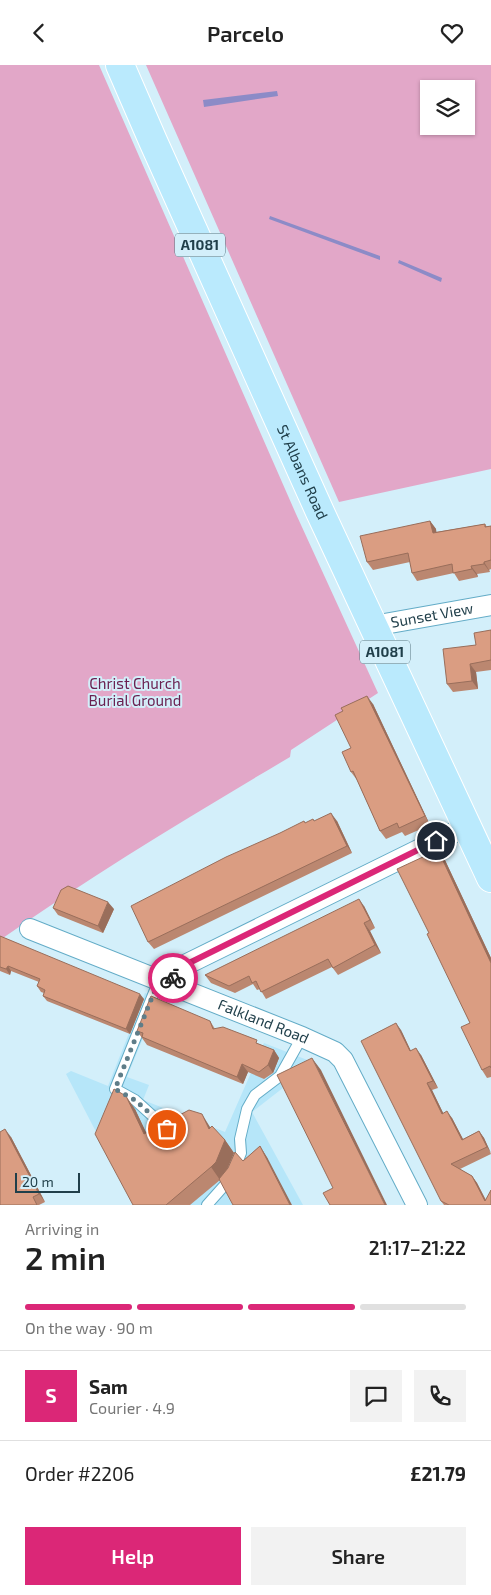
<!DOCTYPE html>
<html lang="en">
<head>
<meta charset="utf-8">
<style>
	:root { --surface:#fff; --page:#f2f2f2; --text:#222; --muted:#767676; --line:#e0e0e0; --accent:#db2777 }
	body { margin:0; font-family:"Exo 2",sans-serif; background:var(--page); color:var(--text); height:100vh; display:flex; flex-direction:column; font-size:19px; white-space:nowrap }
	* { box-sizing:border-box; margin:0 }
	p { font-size:16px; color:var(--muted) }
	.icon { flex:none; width:28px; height:28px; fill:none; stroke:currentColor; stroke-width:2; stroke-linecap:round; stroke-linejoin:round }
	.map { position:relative; height:1140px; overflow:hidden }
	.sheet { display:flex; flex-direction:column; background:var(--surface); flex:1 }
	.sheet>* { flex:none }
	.buttons { position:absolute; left:420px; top:15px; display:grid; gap:10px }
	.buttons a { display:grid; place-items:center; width:55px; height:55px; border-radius:0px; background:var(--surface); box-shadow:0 1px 4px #0004; font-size:25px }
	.scale { position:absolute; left:15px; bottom:12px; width:65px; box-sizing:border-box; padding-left:5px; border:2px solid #203f4a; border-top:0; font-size:14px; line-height:18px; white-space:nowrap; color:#203f4a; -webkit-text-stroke:4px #d3effa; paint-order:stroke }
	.pin { position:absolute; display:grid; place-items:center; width:42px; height:42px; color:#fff; margin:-21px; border:2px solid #fff; border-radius:50%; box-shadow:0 1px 5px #0007 }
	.courier { position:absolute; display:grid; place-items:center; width:50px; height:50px; margin:-25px; border:4px solid #db2777; border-radius:50%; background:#fff; color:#222; box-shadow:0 1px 6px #0007 }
	.overview em { font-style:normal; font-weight:600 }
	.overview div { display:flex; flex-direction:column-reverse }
	.overview { display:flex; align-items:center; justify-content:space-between; height:85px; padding:0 25px }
	h1 { font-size:32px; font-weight:600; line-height:38px }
	.bar { display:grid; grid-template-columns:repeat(4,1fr); gap:8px 5px; align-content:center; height:60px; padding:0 25px }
	.bar i { height:6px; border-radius:4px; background:var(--line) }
	.bar .selected { background:var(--accent) }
	.bar p { grid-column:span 4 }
	.line { display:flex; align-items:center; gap:12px; padding:0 25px; border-top:1px solid var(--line) }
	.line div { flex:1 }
	.round { display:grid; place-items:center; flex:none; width:52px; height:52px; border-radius:0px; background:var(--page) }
	.action { display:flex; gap:10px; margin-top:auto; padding:10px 25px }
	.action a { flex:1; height:58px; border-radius:0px; background:var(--accent); color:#fff; font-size:20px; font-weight:600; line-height:58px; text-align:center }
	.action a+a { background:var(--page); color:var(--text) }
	header { display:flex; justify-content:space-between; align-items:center; height:65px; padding:0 25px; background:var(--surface); font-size:22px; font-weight:600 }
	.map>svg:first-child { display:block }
</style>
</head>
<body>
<header><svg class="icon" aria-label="back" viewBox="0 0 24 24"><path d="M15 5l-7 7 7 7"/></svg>Parcelo<svg class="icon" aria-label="heart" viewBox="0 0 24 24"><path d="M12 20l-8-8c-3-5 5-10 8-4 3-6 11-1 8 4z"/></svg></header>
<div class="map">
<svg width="491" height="1140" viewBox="0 0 491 1140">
	<rect width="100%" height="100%" fill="#d3effa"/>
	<path fill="#b6e6f9" d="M 145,928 L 159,934 L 127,1012 L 149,1020 L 143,1035 L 225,1067 L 264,978 L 315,998 L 252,1047 L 303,1140 L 134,1140 L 66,1009 L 71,1006 L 108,1021 Z"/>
	<path fill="#e2a7c8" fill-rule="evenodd" d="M 0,0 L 99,0 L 296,449 L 378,628 L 291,685 L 290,692 C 192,750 94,809 0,875 Z
		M 146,0 L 491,0 L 491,404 L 339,437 ZM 429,24 L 466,24 L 466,61 L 429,61 Z"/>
	<path fill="#8c8bc7" d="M 277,26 L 278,31 L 204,42 L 203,35 Z
		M 270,151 L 380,191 L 380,195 L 269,154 Z
		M 399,195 L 442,213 L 441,217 L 398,198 Z"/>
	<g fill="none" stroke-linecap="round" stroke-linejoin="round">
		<g stroke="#63acc7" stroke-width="12">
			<path id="service" d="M 159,915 L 115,1024 L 135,1035 L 167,1064
				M 207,1140 L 231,1113 L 241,1088 L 240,1074 L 247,1044 L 255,1030 L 280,1011 L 302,972"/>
		</g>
		<g stroke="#63acc7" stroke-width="22">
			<g id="minor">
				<path id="s1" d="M 373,561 L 491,540"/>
				<path id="s2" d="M 30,864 L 302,972 L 335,987 L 343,995 L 417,1140"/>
				<path d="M 170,919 L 181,902 L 467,761"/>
			</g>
		</g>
		<g stroke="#fff" stroke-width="30">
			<g id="primary">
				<path id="s3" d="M 120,0 L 153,76 L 320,447 L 491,813"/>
			</g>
		</g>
		<use href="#service" stroke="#fff" stroke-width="10"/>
		<use href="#minor" stroke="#fff" stroke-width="20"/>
		<use href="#primary" stroke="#baeafd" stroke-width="28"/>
	</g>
	<path fill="#bb8770" d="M 430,456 L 436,464 L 436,467 L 485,459 L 487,462 L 491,461 L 491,504 L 489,505 L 490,507 L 477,509 L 478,512 L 459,516 L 454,508 L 417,516 L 412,508 L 410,497 L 373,505 L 367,497 Z
		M 491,565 L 491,605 L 476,607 L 478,624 L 453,627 L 447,619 L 476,580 Z
		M 373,639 L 430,760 L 405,771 L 402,767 L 386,774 L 380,766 L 357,715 L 351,707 L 351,683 Z
		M 315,756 L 337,756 L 352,788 L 154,884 L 148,877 L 305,758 Z
		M 444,793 L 491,893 L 491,1012 L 487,1013 L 482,1005 L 470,958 L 429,868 Z
		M 364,841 L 375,863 L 370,866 L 381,888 L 338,910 L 332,902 L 266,934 L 260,924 L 257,925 L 253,919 L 235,928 L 211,918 L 205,910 Z
		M 53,843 L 114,844 L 103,868 L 58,850 Z
		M 0,871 L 144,934 L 130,969 L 47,936 L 43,931 L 44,928 L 41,927 L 37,921 L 39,917 L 11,906 L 10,910 L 0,906 Z
		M 210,956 L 215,964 L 259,979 L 274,985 L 279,993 L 273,1008 L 264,1014 L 248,1007 L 243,1019 L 147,980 L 137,966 Z
		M 401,965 L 411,986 L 421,990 L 438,1023 L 432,1025 L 443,1048 L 452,1053 L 463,1074 L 479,1066 L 484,1073 L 491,1089 L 460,1104 L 472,1111 L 477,1118 L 486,1135 L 491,1140 L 444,1140 L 441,1136 Z
		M 135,1044 L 146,1068 L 211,1062 L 225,1075 L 234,1088 L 227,1105 L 243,1096 L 260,1081 L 268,1094 L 220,1115 L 190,1140 L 133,1140 Z
		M 11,1072 L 45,1137 L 39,1140 L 0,1140 Z"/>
	<path fill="#996e5b" d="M 430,456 L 436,464 L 438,476 L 433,468 Z
		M 484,497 L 489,505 L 490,507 L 484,499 Z
		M 471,501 L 477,509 L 478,512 L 472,504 Z
		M 470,599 L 476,607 L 478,624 L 472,616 Z
		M 367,631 L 373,639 L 430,760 L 425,751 Z
		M 331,748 L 337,756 L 352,788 L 347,781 Z
		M 438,785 L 444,793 L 491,893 L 491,898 Z
		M 359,834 L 364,841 L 375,863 L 370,855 Z
		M 108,837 L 114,844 L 103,868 L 98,861 Z
		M 364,858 L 370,866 L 381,888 L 375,880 Z
		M 8,901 L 11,906 L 10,910 L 6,904 Z
		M 140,929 L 144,934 L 130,969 L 126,964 Z
		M 396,958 L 401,965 L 414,993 L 410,986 Z
		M 416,983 L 421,990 L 438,1023 L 433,1016 Z
		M 274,985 L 279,993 L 273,1008 L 268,1000 Z
		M 312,993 L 321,1005 L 387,1140 L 385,1140 Z
		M 242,999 L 248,1007 L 243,1019 L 237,1012 Z
		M 427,1018 L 432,1025 L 447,1056 L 442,1049 Z
		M 126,1031 L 135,1044 L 153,1082 L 144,1069 Z
		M 447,1046 L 452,1053 L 467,1082 L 462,1075 Z
		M 202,1049 L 210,1062 L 218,1076 L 209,1064 Z
		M 5,1064 L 11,1072 L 45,1137 L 39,1129 Z
		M 479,1066 L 484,1073 L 491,1088 L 487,1082 Z
		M 225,1075 L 234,1088 L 225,1109 L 220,1115 L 211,1102 Z
		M 260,1081 L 268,1094 L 292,1140 L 290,1140 Z
		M 472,1111 L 477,1118 L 488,1140 L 485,1136 Z"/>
	<path fill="#da9d82" stroke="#996e5b" d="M 430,456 L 433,468 L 485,459 L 485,462 L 491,461 L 491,495 L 484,497 L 484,499 L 471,501 L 472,504 L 453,508 L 452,499 L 412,508 L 408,488 L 367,497 L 360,471 Z
		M 491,565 L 491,595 L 470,599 L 472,616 L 447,619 L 443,584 L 476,580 L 474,568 Z
		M 367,631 L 425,751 L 399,763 L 397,758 L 380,766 L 353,706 L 351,707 L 342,687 L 351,683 L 335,650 L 343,646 L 341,643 Z
		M 331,748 L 347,781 L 148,877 L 131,841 L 226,792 L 280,768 L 304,756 L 305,758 L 313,754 L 314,756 Z
		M 438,785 L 491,898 L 491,1003 L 490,1001 L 482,1005 L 461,962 L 470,958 L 427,869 L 429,868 L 397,804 Z
		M 68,821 L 108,837 L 98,861 L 53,843 L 61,825 Z
		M 359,834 L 370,855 L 364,858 L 375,880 L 333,903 L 328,894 L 261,927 L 256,916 L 252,918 L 249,911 L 229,921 L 205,910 Z
		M 0,871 L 140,929 L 126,964 L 43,931 L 45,925 L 37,921 L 40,914 L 8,901 L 6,904 L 0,902 Z
		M 151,931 L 210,956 L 213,964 L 223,962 L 257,975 L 256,978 L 274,985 L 268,1000 L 259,1007 L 242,999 L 237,1012 L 142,972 L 143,968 L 137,966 Z
		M 396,958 L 410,986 L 416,983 L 433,1016 L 427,1018 L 442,1049 L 447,1046 L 462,1075 L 479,1066 L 487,1082 L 451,1099 L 472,1111 L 485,1136 L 491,1125 L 491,1140 L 449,1140 L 441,1136 L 361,976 Z
		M 312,993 L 385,1140 L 330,1140 L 323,1128 L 333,1123 L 277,1010 Z
		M 114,1024 L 126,1031 L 144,1069 L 189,1045 L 202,1049 L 209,1064 L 212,1061 L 225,1075 L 216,1097 L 211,1102 L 166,1140 L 133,1140 L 95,1069 Z
		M 5,1064 L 39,1129 L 33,1132 L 37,1140 L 0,1140 L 0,1067 Z
		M 260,1081 L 290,1140 L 233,1140 L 219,1114 L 228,1103 L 235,1087 L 243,1096 Z"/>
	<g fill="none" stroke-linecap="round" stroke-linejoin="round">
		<path stroke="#5f7d88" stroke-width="5" stroke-dasharray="0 9" d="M 167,1064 L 135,1035 L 115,1024 L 159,915 L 170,919 L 173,913"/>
		<path stroke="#db2777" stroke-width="6" d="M 173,913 L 181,902 L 436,776"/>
	</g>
	<g text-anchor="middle" stroke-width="4" stroke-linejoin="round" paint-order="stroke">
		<g fill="#d3effa" stroke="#56747f" stroke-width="1">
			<rect x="175" y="168.5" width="50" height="23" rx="4"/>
			<rect x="360" y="575.5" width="50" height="23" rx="4"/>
		</g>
		<g font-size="14" font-weight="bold" fill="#203f4a">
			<text x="200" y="185">A1081</text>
			<text x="385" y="592">A1081</text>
		</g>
		<g font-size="15" fill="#203f4a" stroke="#d3effa">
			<text dy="5" stroke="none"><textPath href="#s3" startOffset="446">St Albans Road</textPath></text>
			<text dy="5" stroke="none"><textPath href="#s1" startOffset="60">Sunset View</textPath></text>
			<text dy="5" stroke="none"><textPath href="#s2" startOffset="251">Falkland Road</textPath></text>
		</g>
		<g font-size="15" fill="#6a2151" stroke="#d3effa">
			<text x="135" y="624">Christ Church<tspan x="135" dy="17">Burial Ground</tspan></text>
		</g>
	</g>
</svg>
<div class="buttons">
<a><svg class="icon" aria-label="layers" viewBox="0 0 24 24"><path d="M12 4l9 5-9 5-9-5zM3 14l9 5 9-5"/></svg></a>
</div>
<div class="scale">20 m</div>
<div class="pin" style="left:167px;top:1064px;background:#ea580c"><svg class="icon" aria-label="bag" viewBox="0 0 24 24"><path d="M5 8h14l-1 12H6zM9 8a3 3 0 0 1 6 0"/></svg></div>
<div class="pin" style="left:436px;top:776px;background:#1f2937"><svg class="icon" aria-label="home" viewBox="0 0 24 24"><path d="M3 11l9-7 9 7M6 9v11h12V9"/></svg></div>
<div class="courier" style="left:173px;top:913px"><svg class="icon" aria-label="bike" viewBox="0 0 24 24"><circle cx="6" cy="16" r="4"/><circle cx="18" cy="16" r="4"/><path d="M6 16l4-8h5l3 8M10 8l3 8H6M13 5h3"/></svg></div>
</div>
<section class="sheet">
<div class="overview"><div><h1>2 min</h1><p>Arriving in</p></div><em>21:17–21:22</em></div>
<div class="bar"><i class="selected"></i><i class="selected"></i><i class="selected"></i><i></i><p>On the way · 90 m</p></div>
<div class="line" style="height:90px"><b class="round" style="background:var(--accent);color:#fff">S</b><div><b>Sam</b><p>Courier · 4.9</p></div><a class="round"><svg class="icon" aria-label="chat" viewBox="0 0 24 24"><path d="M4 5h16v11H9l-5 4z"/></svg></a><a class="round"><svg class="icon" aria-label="phone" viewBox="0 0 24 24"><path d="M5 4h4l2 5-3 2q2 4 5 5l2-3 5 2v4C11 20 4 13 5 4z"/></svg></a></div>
<div class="line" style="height:65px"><div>Order #2206</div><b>£21.79</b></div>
<div class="action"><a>Help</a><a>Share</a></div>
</section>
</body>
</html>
